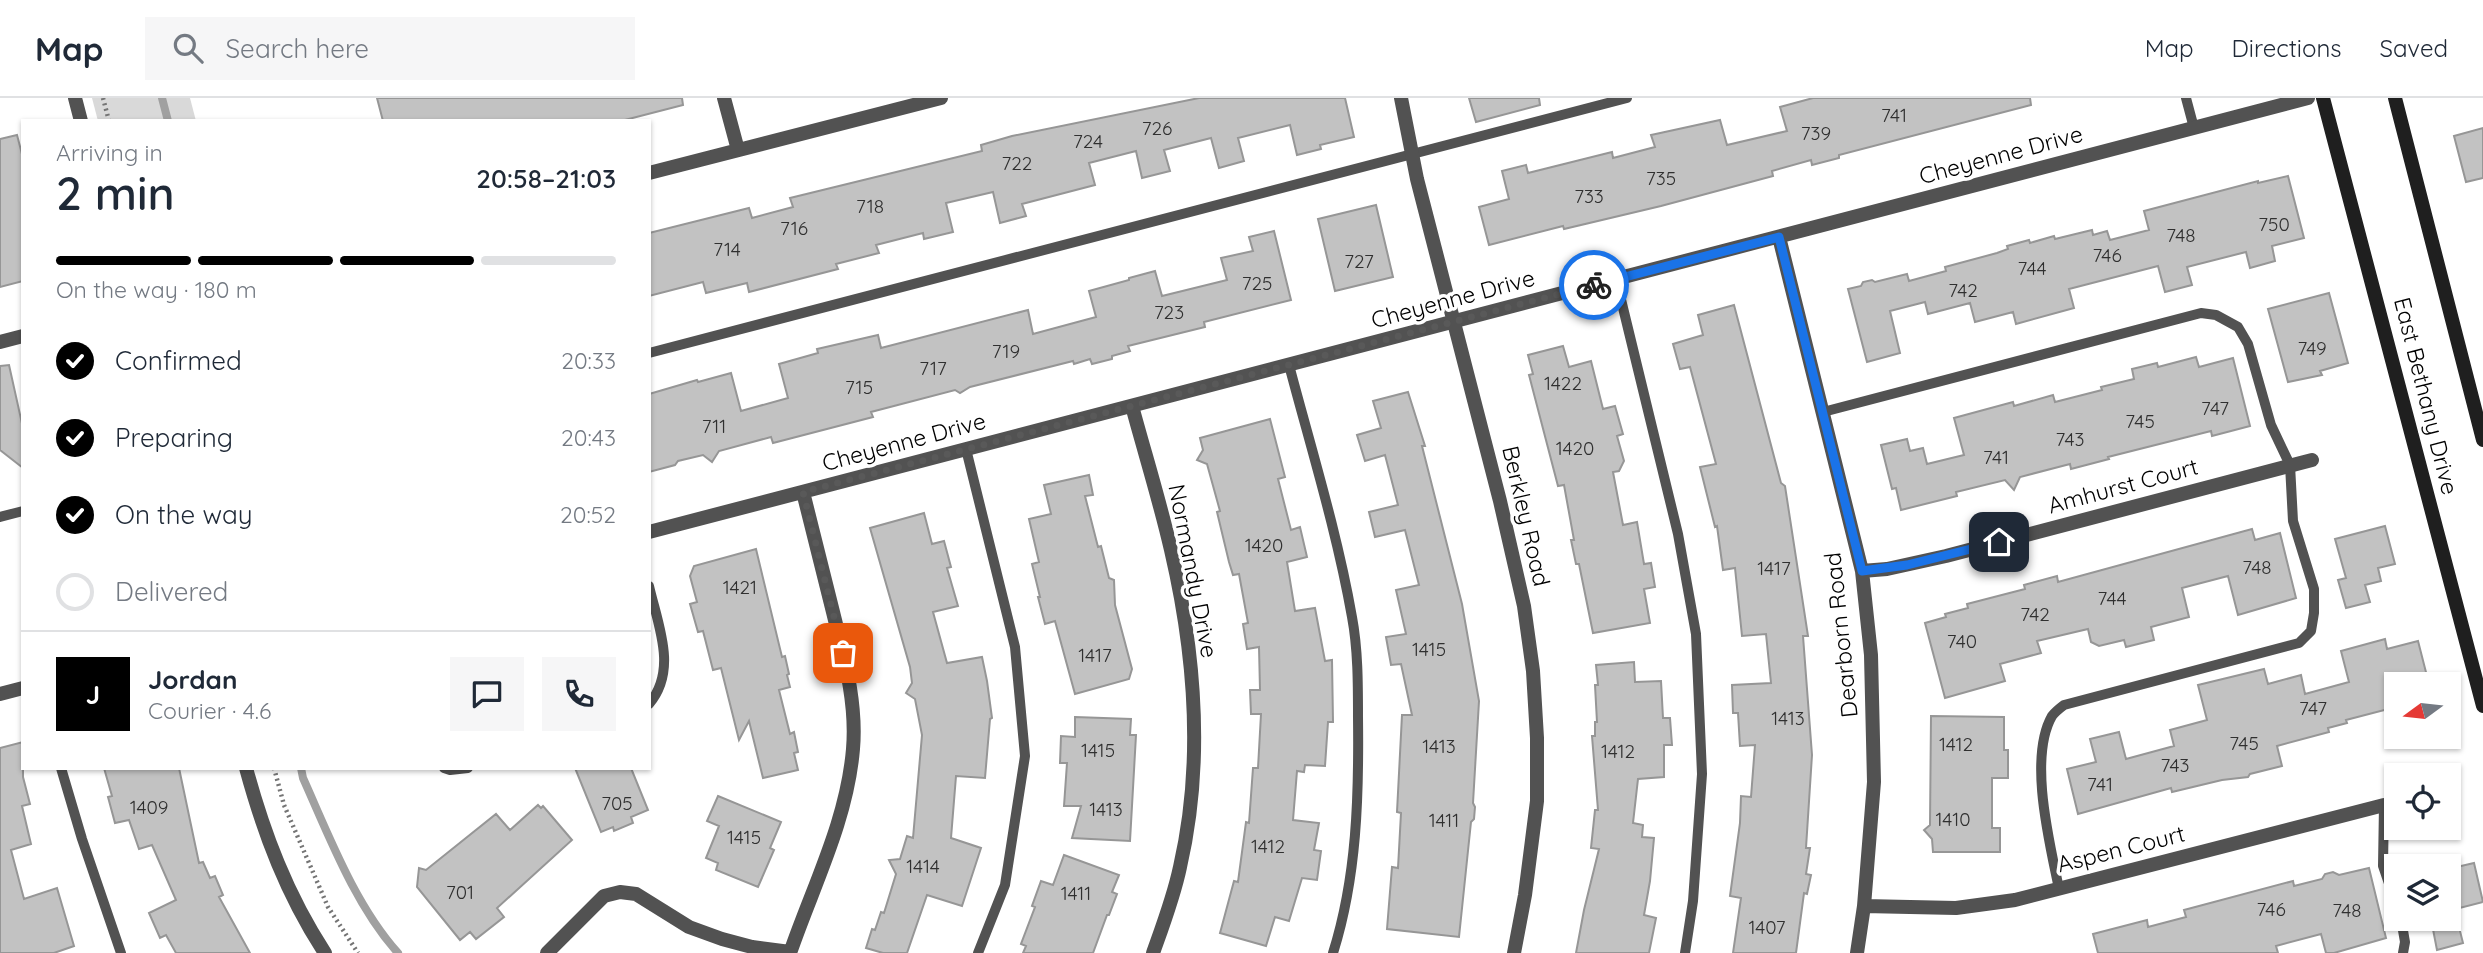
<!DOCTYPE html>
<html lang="en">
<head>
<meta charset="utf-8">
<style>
	:root { --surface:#fff; --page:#f6f6f7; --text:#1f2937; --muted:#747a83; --line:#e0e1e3; --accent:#000 }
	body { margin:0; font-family:Quicksand,sans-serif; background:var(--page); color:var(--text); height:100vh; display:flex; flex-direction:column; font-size:26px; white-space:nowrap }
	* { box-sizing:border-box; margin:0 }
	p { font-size:23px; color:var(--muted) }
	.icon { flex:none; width:38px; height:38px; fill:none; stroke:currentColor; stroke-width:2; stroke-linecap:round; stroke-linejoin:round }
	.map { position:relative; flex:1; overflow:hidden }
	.sheet { position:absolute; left:21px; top:21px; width:630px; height:651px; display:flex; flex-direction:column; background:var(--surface); border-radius:0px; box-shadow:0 2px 5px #0004 }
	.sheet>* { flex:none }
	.needle { width:46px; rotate:255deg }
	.tools { position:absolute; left:2384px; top:574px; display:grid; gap:14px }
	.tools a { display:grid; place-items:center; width:77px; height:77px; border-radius:0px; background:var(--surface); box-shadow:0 2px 5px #0004; font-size:35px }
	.pin { position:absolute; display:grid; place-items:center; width:60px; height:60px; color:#fff; margin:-30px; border-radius:14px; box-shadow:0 4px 10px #0006 }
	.courier { position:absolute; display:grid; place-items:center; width:70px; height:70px; margin:-35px; border:5px solid #1a73e8; border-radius:50%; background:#fff; color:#222; box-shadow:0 2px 9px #0007 }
	.overview em { font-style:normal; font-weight:600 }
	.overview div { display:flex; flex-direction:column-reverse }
	.overview { display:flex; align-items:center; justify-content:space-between; height:119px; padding:0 35px }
	h1 { font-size:46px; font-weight:600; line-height:52px }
	.bar { display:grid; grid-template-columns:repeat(4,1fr); gap:10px 7px; align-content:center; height:84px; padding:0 35px }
	.bar i { height:9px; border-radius:5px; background:var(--line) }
	.bar .selected { background:var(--accent) }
	.bar p { grid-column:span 4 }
	.line { display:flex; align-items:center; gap:18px; padding:0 35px; border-top:2px solid var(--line) }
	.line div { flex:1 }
	.round { display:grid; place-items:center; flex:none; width:74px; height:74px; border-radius:0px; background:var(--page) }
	ol { padding:0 35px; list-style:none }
	li { display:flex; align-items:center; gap:21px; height:77px }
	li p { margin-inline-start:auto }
	li .icon { padding:7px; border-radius:50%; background:var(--accent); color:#fff; stroke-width:4 }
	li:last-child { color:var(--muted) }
	li i { width:38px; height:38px; border:4px solid var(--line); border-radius:50% }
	header { display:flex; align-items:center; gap:42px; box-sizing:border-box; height:98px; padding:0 35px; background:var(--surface); border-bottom:2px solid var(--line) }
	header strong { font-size:33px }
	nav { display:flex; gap:38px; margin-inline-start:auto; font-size:24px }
	.search { width:490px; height:63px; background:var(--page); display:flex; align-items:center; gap:18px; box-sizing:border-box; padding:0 24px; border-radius:0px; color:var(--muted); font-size:26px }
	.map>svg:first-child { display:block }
</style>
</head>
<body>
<header>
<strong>Map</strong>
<div class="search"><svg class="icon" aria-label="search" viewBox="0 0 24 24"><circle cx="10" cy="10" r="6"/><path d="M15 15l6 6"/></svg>Search here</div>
<nav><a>Map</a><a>Directions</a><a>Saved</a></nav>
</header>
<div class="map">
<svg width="2483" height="855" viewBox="0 0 2483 855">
	<rect width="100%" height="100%" fill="#fff"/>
	<path fill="#d9d9d9" d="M 92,0 L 190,0 L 196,23 L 98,23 Z"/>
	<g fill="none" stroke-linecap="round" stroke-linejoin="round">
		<path stroke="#a0a0a0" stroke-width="8" d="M 162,0 L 168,23
			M 301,670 L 303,680 C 329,738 355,807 398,855"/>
	</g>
	<path fill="#c2c2c2" stroke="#969696" stroke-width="2" d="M 377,0 L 682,0 L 683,7 L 621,23 L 383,23 Z
		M 1199,0 L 1345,0 L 1354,39 L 1320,47 L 1321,51 L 1297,57 L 1290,27 L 1238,40 L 1244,63 L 1219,70 L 1211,40 L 1164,52 L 1170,73 L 1142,80 L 1136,53 L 1089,65 L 1095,87 L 1022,106 L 1026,118 L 1000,125 L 993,94 L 946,105 L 953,134 L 924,141 L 923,135 L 876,147 L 879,155 L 836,166 L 838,171 L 749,194 L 747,185 L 706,195 L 703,184 L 649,198 L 649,135 L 749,110 L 752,120 L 793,109 L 790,100 L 982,53 L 981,47 L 1012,38 Z
		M 1469,0 L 1539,0 L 1540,7 L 1476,24 Z
		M 1813,0 L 2030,0 L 2031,7 L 1839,57 L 1839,60 L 1812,67 L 1811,62 L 1772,73 L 1773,78 L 1661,108 L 1564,131 L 1563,128 L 1489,147 L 1479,109 L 1509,101 L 1502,73 L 1526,67 L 1528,75 L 1612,54 L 1613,60 L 1655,49 L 1651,37 L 1720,22 L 1727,47 L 1787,33 L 1780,9 Z
		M 2483,30 L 2483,80 L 2466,84 L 2454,38 Z
		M 17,37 L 23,60 L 23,183 L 0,189 L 0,41 Z
		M 2288,78 L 2304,140 L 2272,148 L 2275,163 L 2250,170 L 2246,154 L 2187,169 L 2192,187 L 2165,194 L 2158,168 L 2069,191 L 2074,210 L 2016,226 L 2013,214 L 1975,224 L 1970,205 L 1928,216 L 1925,204 L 1890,213 L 1900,255 L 1867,264 L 1848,191 L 1861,188 L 1863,184 L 1872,182 L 1875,184 L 1907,176 L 1909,183 L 1946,173 L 1945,169 L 1997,155 L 2008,151 L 2007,148 L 2029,142 L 2030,145 L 2054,138 L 2055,141 L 2092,132 L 2093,137 L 2107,133 L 2110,142 L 2149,132 L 2144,113 L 2258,83 L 2258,85 Z
		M 1376,107 L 1393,179 L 1335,193 L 1318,121 Z
		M 1274,133 L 1291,202 L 1204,224 L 1205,229 L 1128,248 L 1130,253 L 1112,258 L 1112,261 L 1092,266 L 1090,261 L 1074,266 L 1073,263 L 970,289 L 960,295 L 955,292 L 871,314 L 873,319 L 773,345 L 771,339 L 719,353 L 712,364 L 703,357 L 678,363 L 675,367 L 649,374 L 649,296 L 697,282 L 698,284 L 731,275 L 741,313 L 788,300 L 779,266 L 818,255 L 817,251 L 878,237 L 881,250 L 1028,212 L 1033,236 L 1096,219 L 1089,193 L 1129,182 L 1129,180 L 1155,173 L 1162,198 L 1227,182 L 1221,160 L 1253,153 L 1249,139 Z
		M 2329,195 L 2348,265 L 2320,273 L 2322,277 L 2288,284 L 2268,211 Z
		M 1734,207 L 1781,385 L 1785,388 L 1808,538 L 1803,538 L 1812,657 L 1806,750 L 1810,750 L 1806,776 L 1811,777 L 1807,796 L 1804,795 L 1796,855 L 1733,855 L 1741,800 L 1730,798 L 1740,725 L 1741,698 L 1751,699 L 1755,647 L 1740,648 L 1738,615 L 1733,615 L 1732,587 L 1771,585 L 1766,536 L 1742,538 L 1735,470 L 1723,472 L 1717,428 L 1715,429 L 1700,369 L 1716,366 L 1690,269 L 1680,271 L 1673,246 L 1703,237 L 1698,217 Z
		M 1563,248 L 1569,269 L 1591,263 L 1603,311 L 1615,308 L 1623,336 L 1617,338 L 1624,363 L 1619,373 L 1613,374 L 1623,427 L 1637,424 L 1644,466 L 1651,465 L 1655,489 L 1644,491 L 1650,525 L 1593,535 L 1579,466 L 1576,466 L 1571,442 L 1574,442 L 1564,387 L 1558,388 L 1529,277 L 1533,276 L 1528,257 Z
		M 2196,259 L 2199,269 L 2233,260 L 2250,328 L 2212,338 L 2211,333 L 2108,359 L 2109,361 L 2071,371 L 2070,366 L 2020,379 L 2014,392 L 2005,382 L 1956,394 L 1957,398 L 1901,412 L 1896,390 L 1892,391 L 1881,347 L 1907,341 L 1910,353 L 1923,350 L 1927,366 L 1964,357 L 1954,320 L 2013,304 L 2014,308 L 2053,297 L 2055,304 L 2102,292 L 2101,289 L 2134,281 L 2132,271 L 2157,265 L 2158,269 Z
		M 9,267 L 23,330 L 23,370 L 0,352 L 0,268 Z
		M 1408,294 L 1425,348 L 1422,348 L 1462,506 L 1479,603 L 1473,705 L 1475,709 L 1474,721 L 1471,724 L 1459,839 L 1387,831 L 1392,769 L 1398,770 L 1401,715 L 1397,714 L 1402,617 L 1412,617 L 1401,566 L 1391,567 L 1386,539 L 1406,536 L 1396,492 L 1419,487 L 1405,432 L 1375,439 L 1369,414 L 1398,407 L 1385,357 L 1365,363 L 1357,337 L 1381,330 L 1373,303 Z
		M 1270,321 L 1285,379 L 1278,381 L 1291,432 L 1300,429 L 1307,459 L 1287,464 L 1295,513 L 1315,510 L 1325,563 L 1332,562 L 1333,624 L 1328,624 L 1325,668 L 1305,667 L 1304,674 L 1297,673 L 1293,722 L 1319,725 L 1314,752 L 1321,753 L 1317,782 L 1302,780 L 1289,823 L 1275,819 L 1266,848 L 1220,835 L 1234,783 L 1238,784 L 1246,724 L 1249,725 L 1253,670 L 1258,670 L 1261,616 L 1251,616 L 1250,592 L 1260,592 L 1259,549 L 1247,551 L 1243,526 L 1248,525 L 1239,476 L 1233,477 L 1229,464 L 1217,414 L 1220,413 L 1207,366 L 1197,362 L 1203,352 L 1200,340 Z
		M 1089,377 L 1093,397 L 1085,398 L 1098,449 L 1101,448 L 1109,480 L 1114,482 L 1115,507 L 1132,571 L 1129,581 L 1075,596 L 1055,523 L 1045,526 L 1038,499 L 1040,499 L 1032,466 L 1039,464 L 1029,421 L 1051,416 L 1044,387 Z
		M 924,415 L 932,446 L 944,443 L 951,469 L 947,470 L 958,508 L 933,514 L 947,565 L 982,559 L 987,583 L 992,620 L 990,621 L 985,680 L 956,678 L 951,740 L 981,750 L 962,808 L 927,797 L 907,855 L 883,855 L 866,850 L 872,831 L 875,832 L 881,814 L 884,815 L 896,776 L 889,762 L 900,761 L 907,738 L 913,740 L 922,637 L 915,601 L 906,595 L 912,585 L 910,569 L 870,430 Z
		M 2385,428 L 2395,466 L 2378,470 L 2381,483 L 2365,487 L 2370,504 L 2346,510 L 2338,482 L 2346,480 L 2335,441 Z
		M 2252,431 L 2255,442 L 2280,435 L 2296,500 L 2238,517 L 2228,478 L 2182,490 L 2189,519 L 2151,529 L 2154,542 L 2126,549 L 2124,542 L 2099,548 L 2091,544 L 2088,531 L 2037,543 L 2041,555 L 2000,566 L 2005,583 L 1945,600 L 1925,525 L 1946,519 L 1945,516 L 1968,510 L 1967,506 L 2025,491 L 2024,487 L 2057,478 L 2058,484 Z
		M 756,451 L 782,559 L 785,558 L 789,576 L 787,577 L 790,589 L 779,592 L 790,636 L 794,634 L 798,654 L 794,655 L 798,672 L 763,680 L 749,623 L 739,642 L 721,570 L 713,572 L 703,533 L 698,534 L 690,506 L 697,504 L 690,478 L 694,468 Z
		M 2385,541 L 2387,551 L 2418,543 L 2429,586 L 2396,586 L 2396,609 L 2346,622 L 2347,625 L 2328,630 L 2329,634 L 2277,648 L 2282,668 L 2250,676 L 2248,679 L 2222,682 L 2172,694 L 2171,690 L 2078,716 L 2067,671 L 2096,664 L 2090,641 L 2119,634 L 2126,661 L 2174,648 L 2170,632 L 2207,622 L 2198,587 L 2264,571 L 2268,586 L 2301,577 L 2305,596 L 2349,584 L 2341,553 Z
		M 1634,564 L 1635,584 L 1661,583 L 1663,620 L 1670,620 L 1672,647 L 1664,647 L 1664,679 L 1638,681 L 1633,725 L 1643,727 L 1642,739 L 1654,740 L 1650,783 L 1644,817 L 1656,820 L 1649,855 L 1576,855 L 1584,812 L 1599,751 L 1591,750 L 1595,712 L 1598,712 L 1592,638 L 1595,638 L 1595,624 L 1597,624 L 1595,587 L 1598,587 L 1596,567 Z
		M 1931,618 L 2004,619 L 2004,652 L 2008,652 L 2008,680 L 1992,680 L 1992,730 L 2000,730 L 2000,754 L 1933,754 L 1932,741 L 1924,732 L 1930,727 Z
		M 1075,619 L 1131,621 L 1130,637 L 1136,637 L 1130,743 L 1072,740 L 1081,708 L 1064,708 L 1067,665 L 1060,665 L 1061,638 L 1075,639 Z
		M 23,644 L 23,679 L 30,706 L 22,708 L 31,746 L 11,752 L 24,801 L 57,790 L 74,848 L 54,855 L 0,855 L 0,650 Z
		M 104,670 L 179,670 L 199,765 L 203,764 L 210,780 L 215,778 L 223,797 L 219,799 L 250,855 L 176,855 L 166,837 L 160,840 L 149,815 L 176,802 L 152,747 L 139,751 L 129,722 L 115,725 L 108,699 L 112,698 Z
		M 575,670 L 631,670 L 648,712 L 631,719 L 633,725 L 614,733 L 613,729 L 601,734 Z
		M 718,698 L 781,724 L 770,750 L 774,752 L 758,789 L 716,772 L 718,765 L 706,760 L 719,728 L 707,723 Z
		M 538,707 L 541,710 L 543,708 L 572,742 L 497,810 L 504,819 L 476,841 L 470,834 L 460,842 L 417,789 L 419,770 L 426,772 L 496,716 L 510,732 Z
		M 1064,757 L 1119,777 L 1112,794 L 1117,796 L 1109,817 L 1107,817 L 1093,855 L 1023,855 L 1026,848 L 1021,846 L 1035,809 L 1032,808 L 1041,783 L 1053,787 Z
		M 2474,765 L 2483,804 L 2448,813 L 2448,771 Z
		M 2369,770 L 2386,840 L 2334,855 L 2326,855 L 2321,836 L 2276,848 L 2278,855 L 2098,855 L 2093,836 L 2147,822 L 2148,829 L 2186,819 L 2184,812 L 2293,783 L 2294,788 L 2322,781 L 2325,776 L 2333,774 L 2339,777 Z
		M 2431,821 L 2457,821 L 2463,845 L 2437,852 Z"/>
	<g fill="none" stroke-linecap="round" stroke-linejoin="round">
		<path stroke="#747474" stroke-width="4.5" stroke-dasharray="2 3.5" stroke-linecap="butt" d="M 103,0 L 109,23
			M 274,670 L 284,707 L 328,809 L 358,855"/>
		<path stroke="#525252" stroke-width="10" d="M 2186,0 L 2194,30
			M 1616,181 L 1678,436 L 1696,536 L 1702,676 L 1693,803 L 1685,855
			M 649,255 L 1627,0
			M 1289,267 C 1311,350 1337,434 1352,519 C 1358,551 1358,586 1358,619 C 1359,698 1357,779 1333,855
			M 1823,314 L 2201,215 L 2216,217 L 2238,229 L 2248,246 L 2271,327 L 2290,367 L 2293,423 L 2314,491 L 2314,515 L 2311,533 L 2299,545 L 2064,607 C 2060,610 2055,614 2052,618 C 2028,660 2050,746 2059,791
			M 966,351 L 1015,549 L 1025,658 L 1005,787 L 978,855
			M 0,419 L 23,413
			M 649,488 C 658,527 678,572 649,606
			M 61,670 L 82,741 L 121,855
			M 444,670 L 450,672 L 468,670
			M 2384,707 L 2383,768 L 2396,806
			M 2401,821 L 2405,844 L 2403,855"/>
		<path stroke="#525252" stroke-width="14" d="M 724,0 L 738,52
			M 1401,0 L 1417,81 L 1500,403 L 1524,508 L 1533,573 L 1537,640 L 1537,703 L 1525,797 L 1514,855
			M 649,75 L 941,0
			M 1779,139 L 1862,473 L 1871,557 L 1874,684 L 1864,808 L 1857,855
			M 0,244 L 23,238
			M 1132,308 C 1145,356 1160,404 1171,452 C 1195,555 1204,665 1180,769 C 1174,798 1163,827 1153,855
			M 649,434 L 2308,0
			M 1862,473 L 1887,471 L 1946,458 L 2312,362
			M 0,596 L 23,590
			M 1864,808 L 1956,810 L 2015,802 L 2384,707
			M 547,855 L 604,798 L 620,794 L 636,796 L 689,829 L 722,841 L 752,849 L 790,854
			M 790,855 C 813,788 847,723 853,651 C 857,604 844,559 833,514 C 823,474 813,434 803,394"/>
		<path stroke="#525252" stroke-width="14" d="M 75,0 L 81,23
			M 246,670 C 264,736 287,797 325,855"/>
		<path stroke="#1f1f1f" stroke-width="14" d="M 2323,0 L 2483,608
			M 2395,0 L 2483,342"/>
	</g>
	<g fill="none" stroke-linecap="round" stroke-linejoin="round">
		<path stroke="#595959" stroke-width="7" stroke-dasharray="0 12.6" d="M 843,555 L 803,394 L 1594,187"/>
		<path stroke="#1a73e8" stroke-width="9" d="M 1594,187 L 1779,139 L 1862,473 L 1907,467 L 1999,444"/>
	</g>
	<g text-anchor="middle" stroke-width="7" stroke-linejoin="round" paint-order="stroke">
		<g font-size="19" fill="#303030">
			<text x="1894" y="24">741</text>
			<text x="1157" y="37">726</text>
			<text x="1816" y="42">739</text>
			<text x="1088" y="50">724</text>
			<text x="1017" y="72">722</text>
			<text x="1661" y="87">735</text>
			<text x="1589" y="105">733</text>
			<text x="870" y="115">718</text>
			<text x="2274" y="133">750</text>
			<text x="794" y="137">716</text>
			<text x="2181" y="144">748</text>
			<text x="727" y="158">714</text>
			<text x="2107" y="164">746</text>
			<text x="1359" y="170">727</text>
			<text x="2032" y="177">744</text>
			<text x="1257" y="192">725</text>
			<text x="1963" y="199">742</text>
			<text x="1169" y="221">723</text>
			<text x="2312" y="257">749</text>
			<text x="1006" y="260">719</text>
			<text x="933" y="277">717</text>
			<text x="1563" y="292">1422</text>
			<text x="859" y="296">715</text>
			<text x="2215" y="317">747</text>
			<text x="2140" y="330">745</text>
			<text x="714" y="335">711</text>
			<text x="2070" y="348">743</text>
			<text x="1575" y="357">1420</text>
			<text x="1996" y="366">741</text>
			<text x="1264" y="454">1420</text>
			<text x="2257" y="476">748</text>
			<text x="1774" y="477">1417</text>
			<text x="740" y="496">1421</text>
			<text x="2112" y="507">744</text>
			<text x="2035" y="523">742</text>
			<text x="1962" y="550">740</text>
			<text x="1429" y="558">1415</text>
			<text x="1095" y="564">1417</text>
			<text x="2313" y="617">747</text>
			<text x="1788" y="627">1413</text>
			<text x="2244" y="652">745</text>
			<text x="1956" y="653">1412</text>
			<text x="1439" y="655">1413</text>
			<text x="1098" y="659">1415</text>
			<text x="1618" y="660">1412</text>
			<text x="2175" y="674">743</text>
			<text x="2100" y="693">741</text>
			<text x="617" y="712">705</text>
			<text x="149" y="716">1409</text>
			<text x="1106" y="718">1413</text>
			<text x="1953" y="728">1410</text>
			<text x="1444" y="729">1411</text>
			<text x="744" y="746">1415</text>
			<text x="1268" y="755">1412</text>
			<text x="923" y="775">1414</text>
			<text x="460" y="801">701</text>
			<text x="1076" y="802">1411</text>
			<text x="2271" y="818">746</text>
			<text x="2347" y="819">748</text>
			<text x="1767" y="836">1407</text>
		</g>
		<g font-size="23" fill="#000" stroke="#fff">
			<text transform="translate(2001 57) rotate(-15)" y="8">Cheyenne Drive</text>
			<text transform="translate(1453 201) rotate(-15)" y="8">Cheyenne Drive</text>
			<text transform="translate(2426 298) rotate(76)" y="8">East Bethany Drive</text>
			<text transform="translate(904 344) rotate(-15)" y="8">Cheyenne Drive</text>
			<text transform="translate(2123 388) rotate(-15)" y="8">Amhurst Court</text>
			<text transform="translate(1526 418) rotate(77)" y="8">Berkley Road</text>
			<text transform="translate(1193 473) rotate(79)" y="8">Normandy Drive</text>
			<text transform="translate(1841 537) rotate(-96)" y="8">Dearborn Road</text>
			<text transform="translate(2121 751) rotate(-14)" y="8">Aspen Court</text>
		</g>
	</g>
</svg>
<div class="tools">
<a><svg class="needle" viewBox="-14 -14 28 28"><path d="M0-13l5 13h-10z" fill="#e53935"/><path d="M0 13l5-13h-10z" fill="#747a83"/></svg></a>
<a><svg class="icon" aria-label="locate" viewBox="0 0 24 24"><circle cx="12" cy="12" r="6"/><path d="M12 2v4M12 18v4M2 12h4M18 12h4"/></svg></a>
<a><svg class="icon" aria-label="layers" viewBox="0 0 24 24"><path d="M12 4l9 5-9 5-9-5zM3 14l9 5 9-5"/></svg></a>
</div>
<div class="pin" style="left:843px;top:555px;background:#ea580c"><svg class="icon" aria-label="bag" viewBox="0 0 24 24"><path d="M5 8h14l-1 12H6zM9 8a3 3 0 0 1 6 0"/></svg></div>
<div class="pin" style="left:1999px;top:444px;background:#1f2937"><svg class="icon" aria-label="home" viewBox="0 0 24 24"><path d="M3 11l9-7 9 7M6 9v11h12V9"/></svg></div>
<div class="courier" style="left:1594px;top:187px"><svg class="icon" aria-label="bike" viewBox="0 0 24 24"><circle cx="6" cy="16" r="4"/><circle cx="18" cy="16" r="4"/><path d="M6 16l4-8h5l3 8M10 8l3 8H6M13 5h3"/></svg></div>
<section class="sheet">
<div class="overview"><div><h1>2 min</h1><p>Arriving in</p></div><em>20:58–21:03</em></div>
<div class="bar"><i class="selected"></i><i class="selected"></i><i class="selected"></i><i></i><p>On the way · 180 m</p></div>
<ol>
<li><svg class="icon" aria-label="check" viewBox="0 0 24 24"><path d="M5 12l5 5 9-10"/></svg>Confirmed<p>20:33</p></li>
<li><svg class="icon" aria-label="check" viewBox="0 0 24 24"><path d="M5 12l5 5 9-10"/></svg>Preparing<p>20:43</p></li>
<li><svg class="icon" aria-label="check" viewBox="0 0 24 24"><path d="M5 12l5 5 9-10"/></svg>On the way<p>20:52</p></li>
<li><i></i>Delivered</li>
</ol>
<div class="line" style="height:126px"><b class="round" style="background:var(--accent);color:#fff">J</b><div><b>Jordan</b><p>Courier · 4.6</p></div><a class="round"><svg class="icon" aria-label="chat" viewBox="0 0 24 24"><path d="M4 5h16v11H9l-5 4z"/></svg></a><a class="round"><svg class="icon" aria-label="phone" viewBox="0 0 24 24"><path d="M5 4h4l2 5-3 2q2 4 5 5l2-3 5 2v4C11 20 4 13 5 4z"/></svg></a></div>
</section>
</div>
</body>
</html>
